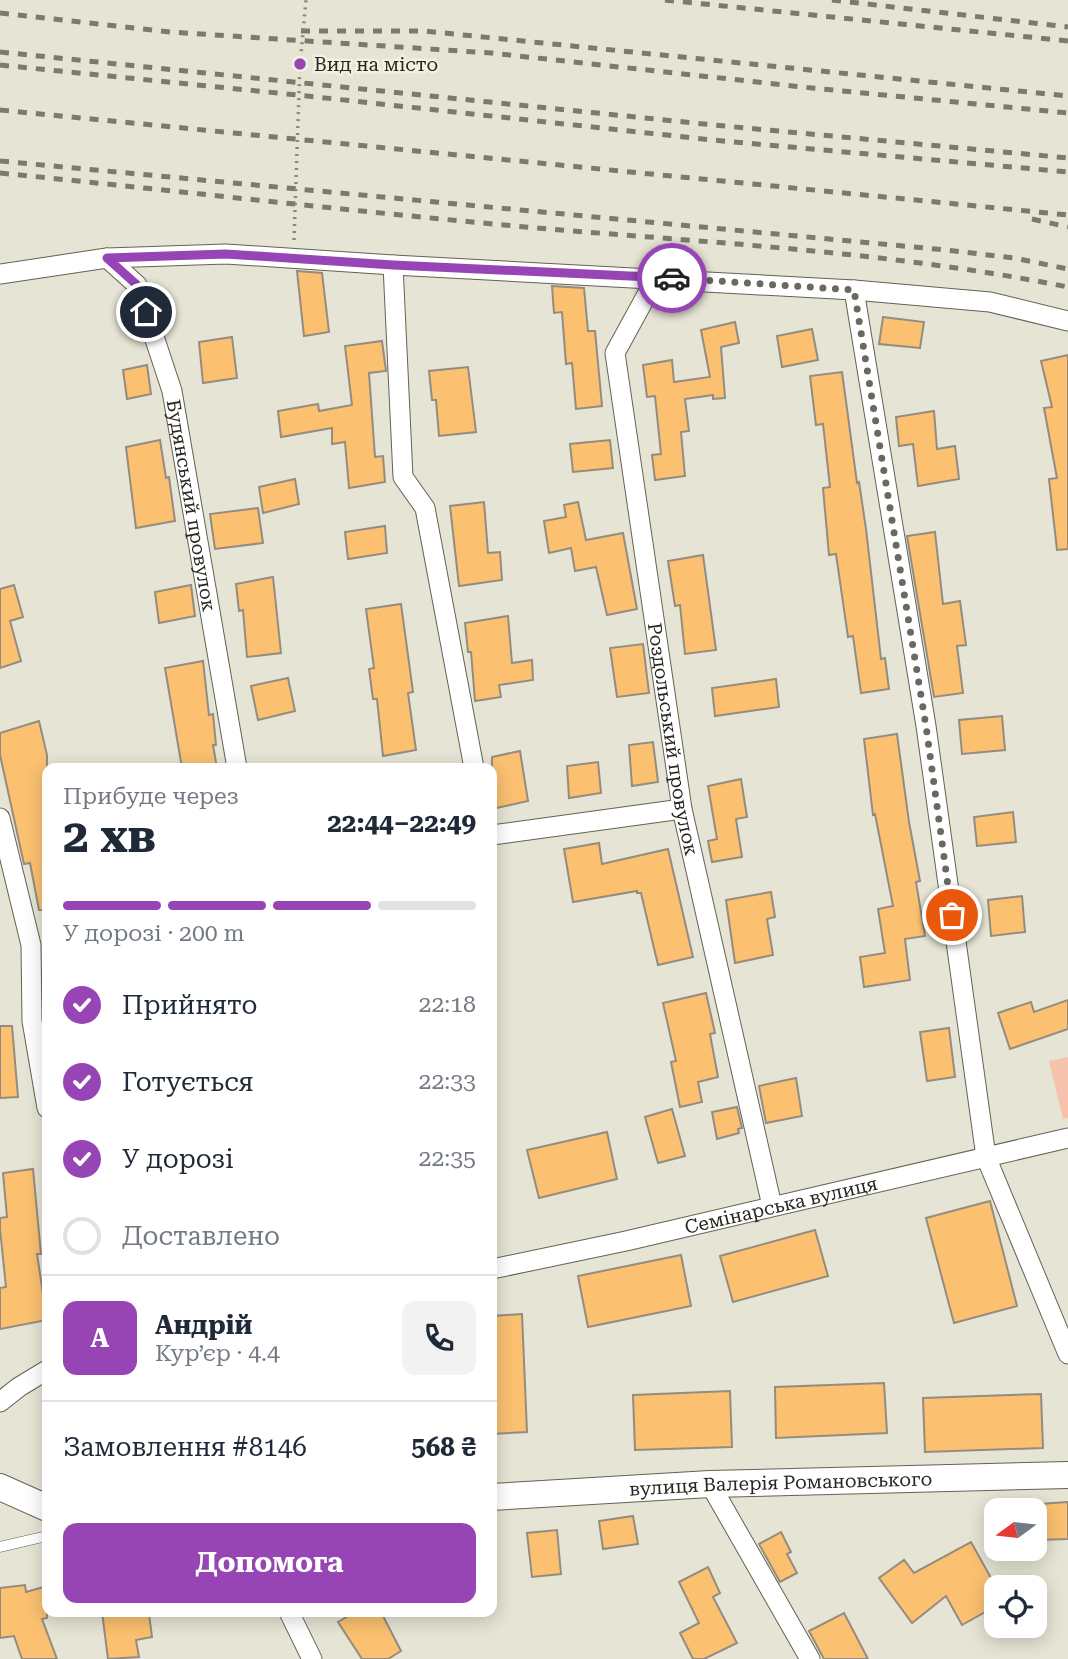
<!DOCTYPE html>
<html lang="uk">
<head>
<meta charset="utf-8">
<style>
	:root { --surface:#fff; --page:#f2f2f3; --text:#1f2937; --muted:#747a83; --line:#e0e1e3; --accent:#9745b4 }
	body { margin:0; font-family:"Roboto Serif",serif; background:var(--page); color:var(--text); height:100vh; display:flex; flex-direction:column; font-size:26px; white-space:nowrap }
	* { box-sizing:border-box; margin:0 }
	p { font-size:23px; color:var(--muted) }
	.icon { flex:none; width:38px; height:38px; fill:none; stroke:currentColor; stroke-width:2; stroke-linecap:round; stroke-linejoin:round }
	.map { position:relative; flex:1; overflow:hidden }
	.drawer { position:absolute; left:42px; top:763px; width:455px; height:854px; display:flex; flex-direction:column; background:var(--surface); border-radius:14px; box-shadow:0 4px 18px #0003 }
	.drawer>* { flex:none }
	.needle { width:46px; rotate:255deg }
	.buttons { position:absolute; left:984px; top:1498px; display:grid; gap:14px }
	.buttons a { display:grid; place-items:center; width:63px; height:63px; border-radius:14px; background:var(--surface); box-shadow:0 4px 18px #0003; font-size:35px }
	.pin { position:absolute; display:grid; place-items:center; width:60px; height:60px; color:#fff; margin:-30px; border:4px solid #fff; border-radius:50%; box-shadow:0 2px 7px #0007 }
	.courier { position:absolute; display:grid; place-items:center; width:70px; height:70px; margin:-35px; border:5px solid #9745b4; border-radius:50%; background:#fff; color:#222; box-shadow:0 2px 9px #0007 }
	.headline em { font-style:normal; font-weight:700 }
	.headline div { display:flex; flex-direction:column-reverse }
	.headline { display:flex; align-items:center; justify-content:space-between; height:119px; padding:0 21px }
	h1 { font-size:46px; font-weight:700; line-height:52px }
	.bar { display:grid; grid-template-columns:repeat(4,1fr); gap:10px 7px; align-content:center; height:84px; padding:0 21px }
	.bar i { height:9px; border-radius:5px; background:var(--line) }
	.bar .selected { background:var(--accent) }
	.bar p { grid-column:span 4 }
	.line { display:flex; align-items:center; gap:18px; padding:0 21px; border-top:2px solid var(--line) }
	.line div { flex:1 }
	.round { display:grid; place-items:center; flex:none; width:74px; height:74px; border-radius:14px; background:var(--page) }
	ol { padding:0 21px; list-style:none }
	li { display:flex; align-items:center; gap:21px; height:77px }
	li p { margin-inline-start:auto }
	li .icon { padding:7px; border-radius:50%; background:var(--accent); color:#fff; stroke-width:4 }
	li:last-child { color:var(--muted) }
	li i { width:38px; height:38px; border:4px solid var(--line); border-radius:50% }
	.action { display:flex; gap:14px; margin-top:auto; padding:14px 21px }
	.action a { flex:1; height:80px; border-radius:14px; background:var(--accent); color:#fff; font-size:28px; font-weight:700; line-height:80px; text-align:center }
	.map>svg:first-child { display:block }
</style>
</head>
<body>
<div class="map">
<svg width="1068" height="1659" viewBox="0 0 1068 1659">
	<rect width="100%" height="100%" fill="#e6e4d4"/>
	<path fill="#f7c2ab" d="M 1068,1057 L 1068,1118 L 1063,1119 L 1049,1061 Z"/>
	<path fill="#fbc171" stroke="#958c7f" stroke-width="2" d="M 297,271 L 322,273 L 329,332 L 304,336 Z
		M 552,286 L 584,288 L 588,331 L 595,331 L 602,406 L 576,409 L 572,363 L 566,364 L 562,312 L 554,313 Z
		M 883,317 L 924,322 L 920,348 L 879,344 Z
		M 735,322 L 739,343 L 721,347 L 725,398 L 713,399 L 713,395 L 685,399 L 689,431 L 681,432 L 685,476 L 655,480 L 652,455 L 661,454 L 655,396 L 647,397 L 643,365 L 672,360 L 674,382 L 710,377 L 701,330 Z
		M 812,329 L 818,360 L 782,367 L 777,336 Z
		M 232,337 L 237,378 L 203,383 L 199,342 Z
		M 382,341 L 386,371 L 369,373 L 375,457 L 383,456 L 385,482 L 349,488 L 345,442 L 332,444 L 332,428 L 281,437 L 278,411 L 318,404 L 319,411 L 352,405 L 345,346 Z
		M 1068,355 L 1068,549 L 1057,550 L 1049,479 L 1057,478 L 1044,408 L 1052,407 L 1041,361 Z
		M 147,365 L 151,394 L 127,399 L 123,370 Z
		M 468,367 L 476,432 L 439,436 L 436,400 L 432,400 L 429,371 Z
		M 842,372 L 857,483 L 859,482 L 866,529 L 881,659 L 885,658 L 889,689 L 861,693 L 853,636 L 848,637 L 836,554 L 829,555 L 823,488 L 830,487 L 823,424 L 816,425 L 810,376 Z
		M 934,411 L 937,449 L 955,446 L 959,479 L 918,486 L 913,444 L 899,446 L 896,417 Z
		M 160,440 L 166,478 L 169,477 L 175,521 L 136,528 L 126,447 Z
		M 610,440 L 613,468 L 573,472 L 570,444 Z
		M 295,479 L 299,504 L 263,513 L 259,487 Z
		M 484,502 L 488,553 L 500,552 L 502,580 L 459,586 L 450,506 Z
		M 578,502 L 586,540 L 623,533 L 637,609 L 607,615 L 596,567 L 575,571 L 571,548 L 549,553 L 544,521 L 566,517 L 564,505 Z
		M 258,508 L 263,543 L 215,549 L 210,514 Z
		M 385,526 L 387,553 L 348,559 L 345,532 Z
		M 935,532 L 943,604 L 960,601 L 966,645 L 957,646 L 963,693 L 934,697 L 907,536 Z
		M 703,555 L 716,650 L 685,654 L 680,605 L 675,606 L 668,561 Z
		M 273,577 L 281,653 L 247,657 L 243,610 L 239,611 L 236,584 Z
		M 14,585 L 23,617 L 10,621 L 21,661 L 0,668 L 0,589 Z
		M 191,585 L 195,616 L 159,623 L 155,592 Z
		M 401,604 L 413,692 L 408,693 L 416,750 L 383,756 L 377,699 L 373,699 L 369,669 L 374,668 L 366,609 Z
		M 508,616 L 512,663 L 532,660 L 533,680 L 499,685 L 501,697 L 475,701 L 471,652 L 468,652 L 465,623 Z
		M 643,644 L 649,693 L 617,697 L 610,648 Z
		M 203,661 L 209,715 L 213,714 L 216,745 L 213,745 L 217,768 L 182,768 L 165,668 Z
		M 288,678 L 295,711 L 258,720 L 251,686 Z
		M 776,679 L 779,707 L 715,716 L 712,688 Z
		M 1002,716 L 1005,750 L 962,754 L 959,720 Z
		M 39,721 L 47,755 L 47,910 L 39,910 L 30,863 L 24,864 L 0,755 L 0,733 Z
		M 897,734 L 909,822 L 920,881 L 916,882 L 925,936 L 905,939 L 910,980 L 864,987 L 860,957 L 885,953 L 878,909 L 893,906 L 875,814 L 873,815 L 864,739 Z
		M 653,742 L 658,782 L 632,786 L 629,745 Z
		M 520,751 L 528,801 L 492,809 L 492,757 Z
		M 598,762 L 601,793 L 569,798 L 567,766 Z
		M 741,779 L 747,817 L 736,819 L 742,857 L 712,862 L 708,841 L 717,839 L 708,786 Z
		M 1013,812 L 1016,842 L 977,846 L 974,817 Z
		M 599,843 L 602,864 L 668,849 L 693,957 L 658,965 L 641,893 L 637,893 L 637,891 L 573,902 L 564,849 Z
		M 771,892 L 775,917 L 767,919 L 773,955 L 735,963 L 726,900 Z
		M 1022,896 L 1025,932 L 991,936 L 988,900 Z
		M 706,993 L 715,1033 L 710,1034 L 718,1077 L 698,1082 L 702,1102 L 680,1107 L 671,1062 L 676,1061 L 663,1003 Z
		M 1068,1000 L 1068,1029 L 1010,1049 L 998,1013 L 1031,1002 L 1034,1012 Z
		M 0,1026 L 12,1026 L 18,1097 L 0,1098 Z
		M 949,1028 L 955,1077 L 927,1081 L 920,1032 Z
		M 796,1078 L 802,1116 L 766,1123 L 759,1086 Z
		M 737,1107 L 742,1128 L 738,1129 L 739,1133 L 717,1139 L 712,1112 Z
		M 672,1109 L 685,1156 L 658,1163 L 645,1117 Z
		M 607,1132 L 617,1179 L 539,1198 L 527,1150 Z
		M 33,1169 L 41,1254 L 37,1254 L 47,1320 L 0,1329 L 0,1288 L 6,1287 L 0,1229 L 0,1218 L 7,1217 L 3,1173 Z
		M 990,1201 L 1017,1306 L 954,1323 L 926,1218 Z
		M 815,1230 L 828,1276 L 733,1302 L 720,1256 Z
		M 681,1255 L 691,1306 L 588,1327 L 578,1276 Z
		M 522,1314 L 527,1432 L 492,1434 L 492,1316 Z
		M 884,1383 L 887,1433 L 776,1438 L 775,1387 Z
		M 730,1391 L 732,1447 L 635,1450 L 633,1395 Z
		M 1041,1394 L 1043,1448 L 925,1452 L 923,1398 Z
		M 1068,1502 L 1068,1539 L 1039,1540 L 1039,1504 Z
		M 633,1516 L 638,1544 L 603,1549 L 599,1521 Z
		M 557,1530 L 561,1574 L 532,1577 L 527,1533 Z
		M 781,1532 L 791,1552 L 787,1554 L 797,1573 L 780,1582 L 759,1544 Z
		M 971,1542 L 996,1587 L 996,1606 L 962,1625 L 946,1596 L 912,1623 L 879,1578 L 904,1560 L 914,1573 Z
		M 708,1567 L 720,1593 L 713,1597 L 737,1643 L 704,1659 L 693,1659 L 680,1633 L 699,1623 L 679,1582 Z
		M 25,1585 L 26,1592 L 47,1586 L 47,1618 L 42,1619 L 57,1659 L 22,1659 L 14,1636 L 0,1638 L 0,1588 Z
		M 102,1612 L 136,1612 L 136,1616 L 149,1614 L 152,1637 L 136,1640 L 139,1657 L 108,1659 Z
		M 355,1612 L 381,1612 L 401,1651 L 388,1659 L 362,1659 L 338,1622 Z
		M 844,1613 L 868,1659 L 824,1659 L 809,1631 Z"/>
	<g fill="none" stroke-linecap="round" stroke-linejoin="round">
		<g stroke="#636254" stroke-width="11">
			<path id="lane" d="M 0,1547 L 47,1536"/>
		</g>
		<g stroke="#636254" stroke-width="21">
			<g id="street">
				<path id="s1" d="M 107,258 L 137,285 L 172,391 L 237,768"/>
				<path d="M 393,265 L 403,477 L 425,508 L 474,768"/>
				<path d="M 0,274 L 107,258 L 226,254 L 393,265 L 854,290 L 990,302 L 1068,321"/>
				<path id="s2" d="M 656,278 L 615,353 L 682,809 L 772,1206"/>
				<path d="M 854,290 L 926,726 L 986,1157 L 1068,1354"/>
				<path d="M 0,818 L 31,945 L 32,1021 L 47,1108"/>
				<path d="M 492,835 L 682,809"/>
				<path id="s3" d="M 492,1269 L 626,1241 L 1068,1138"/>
				<path d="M 0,1402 L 19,1387 L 47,1370"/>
				<path d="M 710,1484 L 810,1659"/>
				<path d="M 289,1612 L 312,1659"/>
			</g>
		</g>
		<g stroke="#636254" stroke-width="28">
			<g id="secondary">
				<path d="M 0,1487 L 47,1508"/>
				<path id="s4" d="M 492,1497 L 710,1484 L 1068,1475"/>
			</g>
		</g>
		<use href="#lane" stroke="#fff" stroke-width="10"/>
		<use href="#street" stroke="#fff" stroke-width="19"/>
		<use href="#secondary" stroke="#fff" stroke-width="26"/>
		<path stroke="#7b7a6f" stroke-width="5" stroke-dasharray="9 9" stroke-linecap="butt" d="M 665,0 L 1068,41
			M 832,0 L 1068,27
			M 0,13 L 170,32 L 491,53 L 812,88 L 1068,113
			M 301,31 L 424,31 L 1068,96
			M 0,52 L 714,125 L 1068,158
			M 0,65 L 307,96 L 712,140 L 1068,172
			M 0,110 L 1068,215
			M 0,161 L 946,250 L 1014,258 L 1068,269
			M 0,173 C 179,191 358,212 537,228 C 714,243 893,252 1068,287
			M 1032,219 L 1068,227"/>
		<path stroke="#89877c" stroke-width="3.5" stroke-dasharray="2 5" stroke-linecap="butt" d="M 294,240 L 300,64 L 306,0"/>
	</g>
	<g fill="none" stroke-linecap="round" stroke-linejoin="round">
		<path stroke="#6a685f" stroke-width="7" stroke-dasharray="0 12.6" d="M 672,278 L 854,290 L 926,726 L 952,915"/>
		<path stroke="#9745b4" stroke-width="9" d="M 146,312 L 137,285 L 107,258 L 226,254 L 393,265 L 672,278"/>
	</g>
	<circle fill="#9745b4" stroke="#f3f1e1" stroke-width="2.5" cx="300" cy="64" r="7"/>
	<g text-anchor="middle" stroke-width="5" stroke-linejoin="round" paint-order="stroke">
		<g font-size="19" fill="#272620" stroke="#f3f1e1" text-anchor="start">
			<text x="314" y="71">Вид на місто</text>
		</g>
		<g font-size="19" fill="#272620" stroke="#f3f1e1">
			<text dy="7" stroke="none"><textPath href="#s1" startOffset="268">Будянський провулок</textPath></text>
			<text dy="7" stroke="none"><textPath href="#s2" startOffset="476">Роздольський провулок</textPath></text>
			<text dy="7" stroke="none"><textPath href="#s3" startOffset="296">Семінарська вулиця</textPath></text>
			<text dy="7" stroke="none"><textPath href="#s4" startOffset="289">вулиця Валерія Романовського</textPath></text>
		</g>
	</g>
</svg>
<div class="buttons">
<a><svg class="needle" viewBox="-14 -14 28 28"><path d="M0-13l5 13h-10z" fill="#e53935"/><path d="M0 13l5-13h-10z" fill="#747a83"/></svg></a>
<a><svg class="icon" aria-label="locate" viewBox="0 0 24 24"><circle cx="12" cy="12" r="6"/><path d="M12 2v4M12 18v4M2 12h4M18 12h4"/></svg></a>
</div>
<div class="pin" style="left:952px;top:915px;background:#ea580c"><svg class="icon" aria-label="bag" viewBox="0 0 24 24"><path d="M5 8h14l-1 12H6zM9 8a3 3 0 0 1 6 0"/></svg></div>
<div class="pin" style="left:146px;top:312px;background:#1f2937"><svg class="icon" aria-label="home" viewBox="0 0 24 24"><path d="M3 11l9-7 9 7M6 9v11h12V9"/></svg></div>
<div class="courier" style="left:672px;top:278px"><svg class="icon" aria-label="car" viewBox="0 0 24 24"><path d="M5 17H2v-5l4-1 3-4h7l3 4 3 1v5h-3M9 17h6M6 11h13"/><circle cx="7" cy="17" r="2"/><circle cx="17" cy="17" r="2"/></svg></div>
<section class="drawer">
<div class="headline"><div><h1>2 хв</h1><p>Прибуде через</p></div><em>22:44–22:49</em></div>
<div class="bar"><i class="selected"></i><i class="selected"></i><i class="selected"></i><i></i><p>У дорозі · 200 m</p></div>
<ol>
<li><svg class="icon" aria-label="check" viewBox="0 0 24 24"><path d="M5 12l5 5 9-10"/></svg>Прийнято<p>22:18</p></li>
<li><svg class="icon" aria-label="check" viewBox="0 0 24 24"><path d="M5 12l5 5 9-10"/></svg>Готується<p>22:33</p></li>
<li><svg class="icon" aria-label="check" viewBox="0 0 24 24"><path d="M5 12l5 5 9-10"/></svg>У дорозі<p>22:35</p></li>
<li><i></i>Доставлено</li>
</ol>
<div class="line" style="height:126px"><b class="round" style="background:var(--accent);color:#fff">А</b><div><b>Андрій</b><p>Кур’єр · 4.4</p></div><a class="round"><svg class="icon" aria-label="phone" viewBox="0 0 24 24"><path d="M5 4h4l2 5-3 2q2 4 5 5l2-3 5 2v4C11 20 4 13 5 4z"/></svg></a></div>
<div class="line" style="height:91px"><div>Замовлення #8146</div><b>568 ₴</b></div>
<div class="action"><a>Допомога</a></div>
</section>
</div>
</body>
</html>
